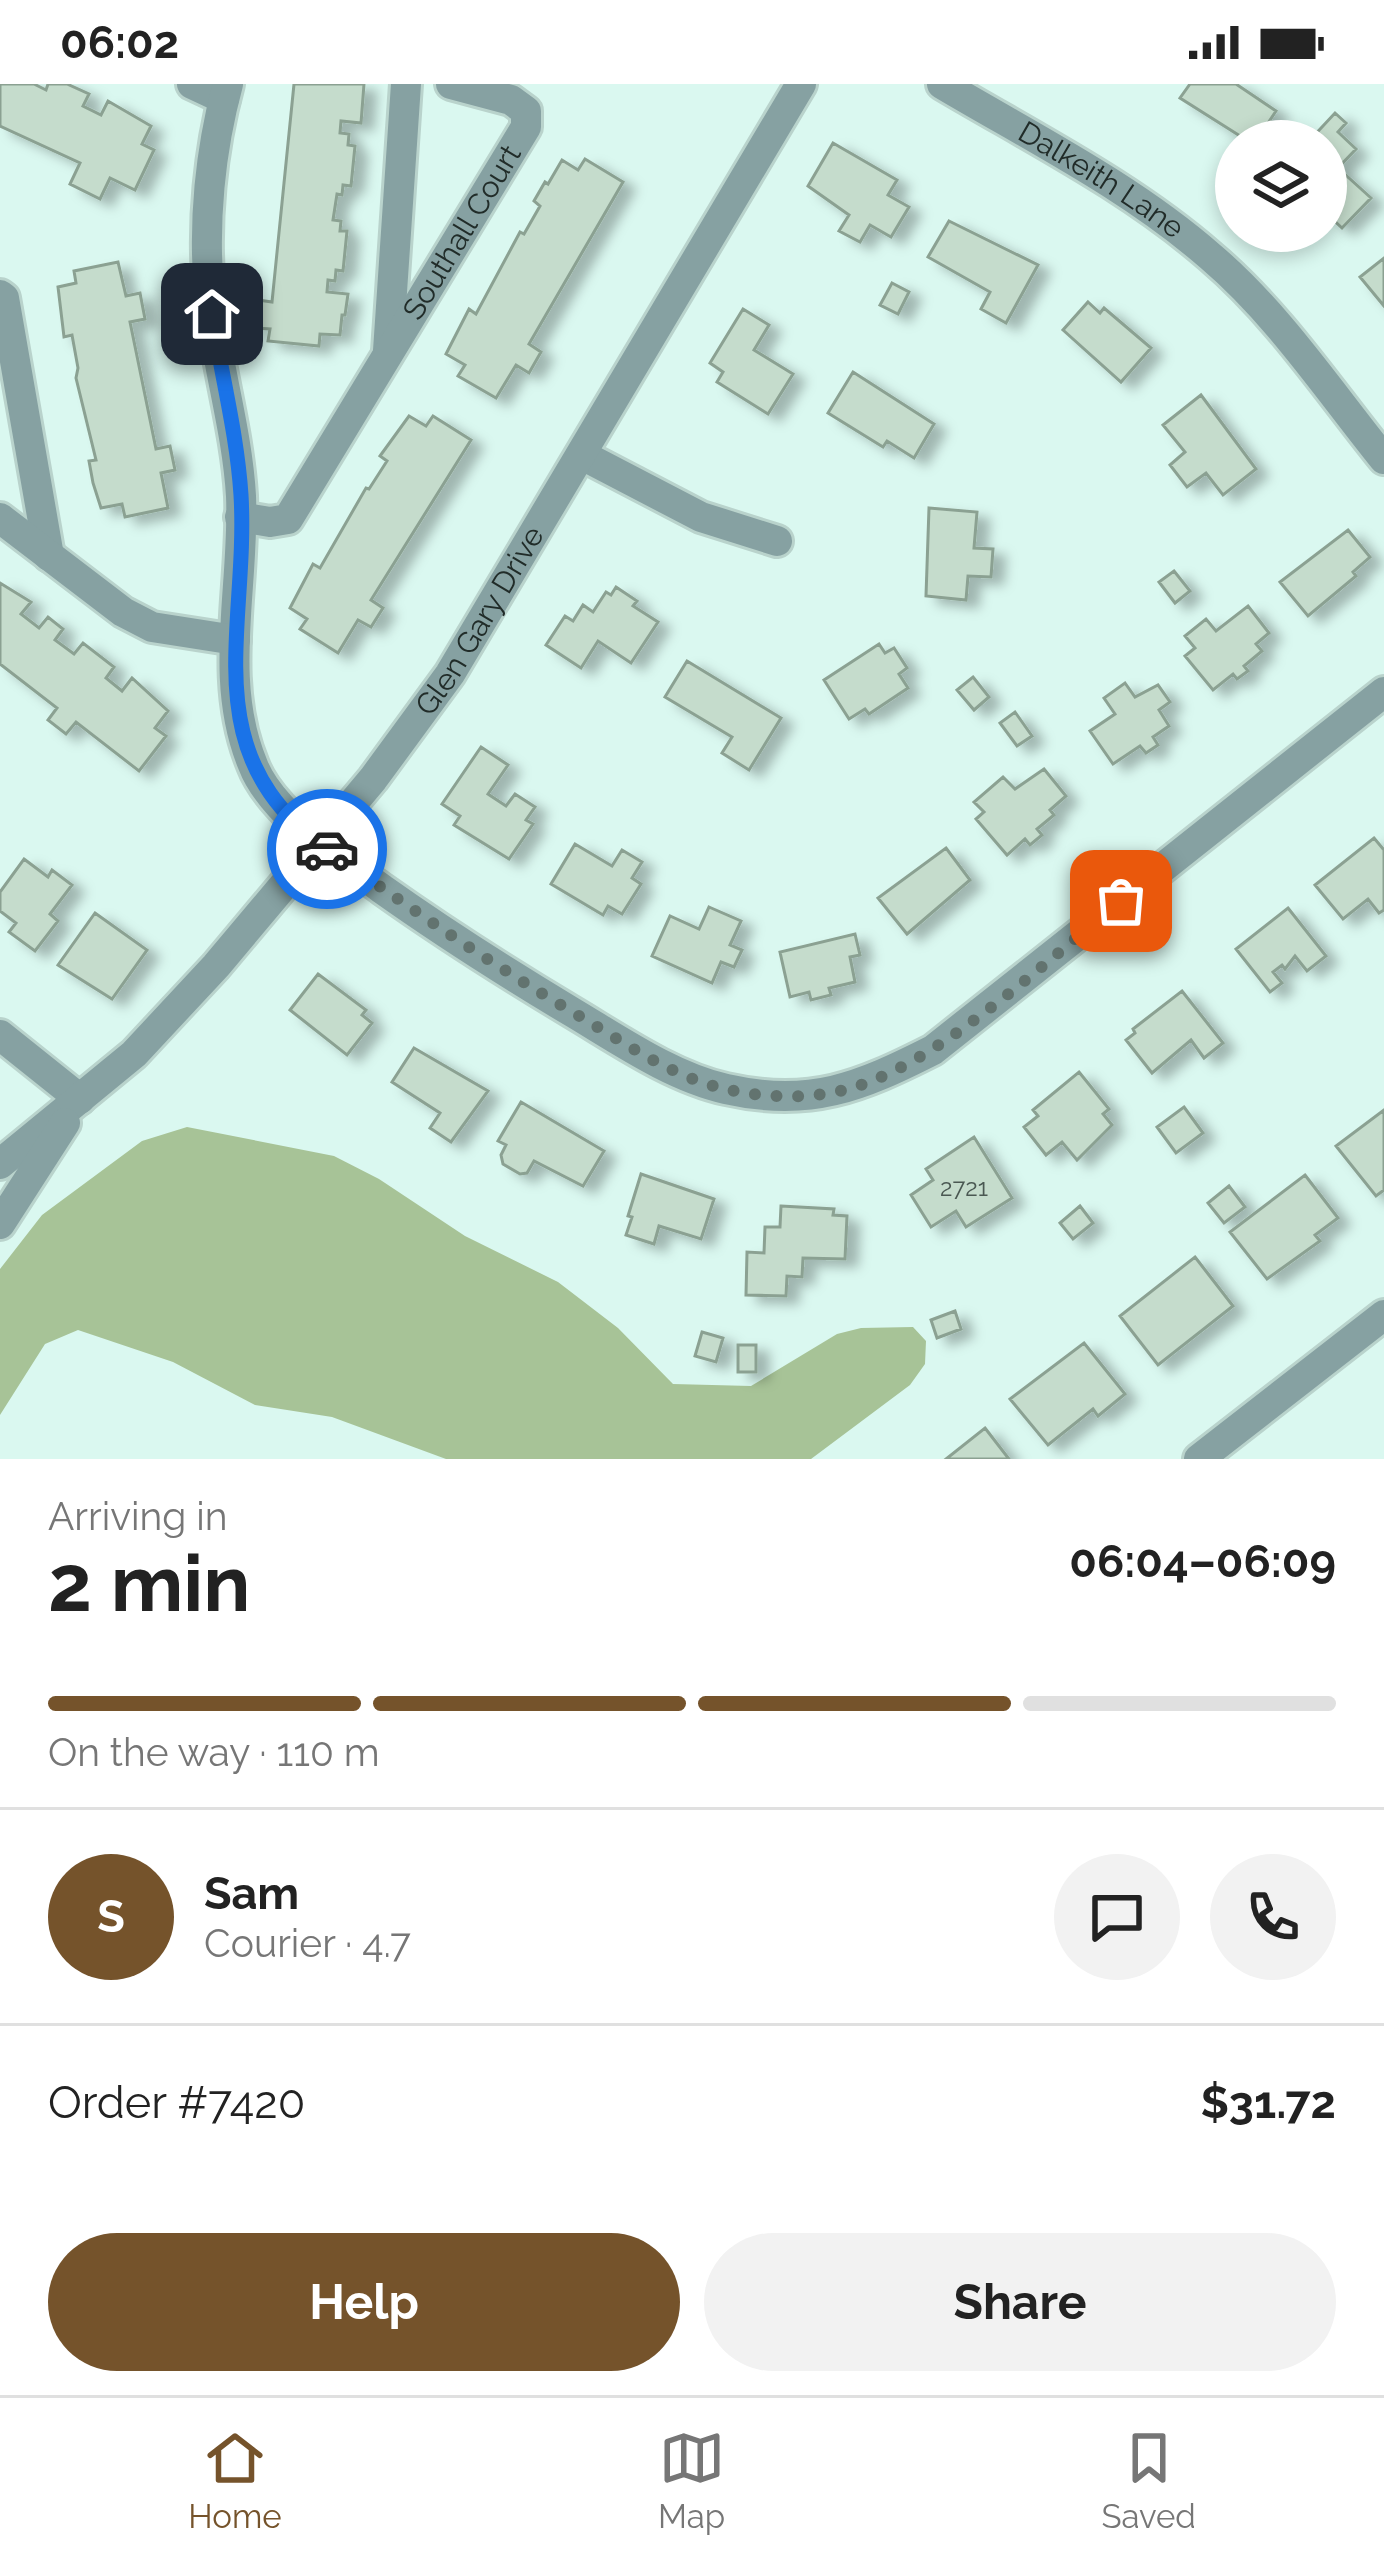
<!DOCTYPE html>
<html lang="en">
<head>
<meta charset="utf-8">
<style>
	:root { --surface:#fff; --page:#f2f2f2; --text:#222; --muted:#767676; --line:#e0e0e0; --accent:#75532b }
	body { margin:0; font-family:Raleway,sans-serif; background:var(--page); color:var(--text); height:100vh; display:flex; flex-direction:column; font-size:45px; white-space:nowrap }
	* { box-sizing:border-box; margin:0 }
	p { font-size:39px; color:var(--muted) }
	.icon { flex:none; width:66px; height:66px; fill:none; stroke:currentColor; stroke-width:2; stroke-linecap:round; stroke-linejoin:round }
	.map { position:relative; height:1375px; overflow:hidden }
	.details { display:flex; flex-direction:column; background:var(--surface); flex:1 }
	.details>* { flex:none }
	.buttons { position:absolute; left:1215px; top:36px; display:grid; gap:24px }
	.buttons a { display:grid; place-items:center; width:132px; height:132px; border-radius:50%; background:var(--surface); box-shadow:0 6px 18px #0003; font-size:60px }
	.pin { position:absolute; display:grid; place-items:center; width:102px; height:102px; color:#fff; margin:-51px; border-radius:24px; box-shadow:0 6px 18px #0006 }
	.courier { position:absolute; display:grid; place-items:center; width:120px; height:120px; margin:-60px; border:9px solid #1a73e8; border-radius:50%; background:#fff; color:#222; box-shadow:0 3px 15px #0007 }
	.summary em { font-style:normal; font-weight:700 }
	.summary div { display:flex; flex-direction:column-reverse }
	.summary { display:flex; align-items:center; justify-content:space-between; height:204px; padding:0 48px }
	h1 { font-size:78px; font-weight:700; line-height:90px }
	.bar { display:grid; grid-template-columns:repeat(4,1fr); gap:18px 12px; align-content:center; height:144px; padding:0 48px }
	.bar i { height:15px; border-radius:9px; background:var(--line) }
	.bar .on { background:var(--accent) }
	.bar p { grid-column:span 4 }
	.line { display:flex; align-items:center; gap:30px; padding:0 48px; border-top:3px solid var(--line) }
	.line div { flex:1 }
	.round { display:grid; place-items:center; flex:none; width:126px; height:126px; border-radius:63px; background:var(--page) }
	.primary-button { display:flex; gap:24px; margin-top:auto; padding:24px 48px }
	.primary-button a { flex:1; height:138px; border-radius:72px; background:var(--accent); color:#fff; font-size:48px; font-weight:700; line-height:138px; text-align:center }
	.primary-button a+a { background:var(--page); color:var(--text) }
	.status { display:flex; justify-content:space-between; align-items:center; height:84px; padding:0 60px; background:var(--surface); direction:ltr }
	.status svg { height:33px; fill:currentColor }
	.dock { display:flex; justify-content:space-around; align-items:center; height:168px; border-top:3px solid var(--line); background:var(--surface); font-size:33px; color:var(--muted) }
	.dock a { display:grid; justify-items:center; gap:6px }
	.dock .on { color:var(--accent) }
	.map>svg:first-child { display:block }
</style>
</head>
<body>
<div class="status"><b>06:02</b><svg viewBox="0 0 49 12"><path d="M0 12V9h3v3zM5 12V6h3v6zM10 12V3h3v9zM15 12V0h3v12zM26 1h20v11H26zM47 4h2v5h-2z"/></svg></div>
<div class="map">
<svg width="1384" height="1375" viewBox="0 0 1384 1375">
	<defs>
		<filter id="shadow"><feDropShadow dx="12" dy="7" stdDeviation="6" flood-color="#0004"/></filter>
	</defs>
	<rect width="100%" height="100%" fill="#daf8f0"/>
	<path fill="#a7c397" d="M 187,1043 L 334,1072 L 379,1095 L 465,1152 L 558,1198 L 618,1244 L 673,1300 L 751,1302 L 837,1250 L 861,1244 L 913,1243 L 926,1257 L 925,1280 L 910,1301 L 811,1375 L 446,1375 L 332,1333 L 255,1321 L 173,1278 L 78,1246 L 45,1260 L 0,1331 L 0,1185 L 42,1131 L 142,1057 Z"/>
	<path fill="#c5dccc" stroke="#8ba192" stroke-width="3" filter="url(#shadow)" d="M 0,0 L 34,0 L 46,6 L 48,0 L 67,0 L 89,10 L 83,22 L 101,31 L 108,17 L 151,42 L 142,60 L 154,66 L 135,106 L 110,94 L 100,115 L 70,100 L 80,79 L 0,42 Z
		M 294,0 L 364,0 L 361,39 L 341,37 L 340,49 L 349,50 L 348,61 L 355,62 L 351,102 L 343,101 L 342,111 L 337,110 L 333,136 L 341,137 L 340,147 L 347,147 L 343,187 L 336,186 L 335,197 L 328,196 L 327,208 L 348,210 L 345,231 L 342,231 L 340,251 L 320,250 L 319,262 L 268,257 L 270,245 L 255,244 L 258,216 L 272,218 Z
		M 1190,0 L 1236,0 L 1276,27 L 1256,57 L 1248,57 L 1180,14 Z
		M 1335,29 L 1346,39 L 1338,48 L 1356,65 L 1338,84 L 1371,114 L 1342,144 L 1326,129 L 1326,57 L 1309,57 Z
		M 833,59 L 897,96 L 888,111 L 909,123 L 891,153 L 870,141 L 860,158 L 839,147 L 849,131 L 808,102 Z
		M 585,75 L 623,98 L 529,260 L 541,268 L 529,289 L 516,281 L 496,314 L 458,292 L 465,281 L 446,270 L 469,225 L 476,230 L 520,148 L 524,150 L 540,122 L 534,117 L 545,98 L 548,100 L 562,76 L 578,86 Z
		M 949,137 L 1038,181 L 1006,239 L 981,225 L 990,208 L 928,173 Z
		M 1384,174 L 1384,222 L 1360,193 Z
		M 118,178 L 126,212 L 140,209 L 145,235 L 130,238 L 156,365 L 170,362 L 175,386 L 161,389 L 168,424 L 125,433 L 122,420 L 101,424 L 93,399 L 89,377 L 96,376 L 76,294 L 78,284 L 72,251 L 64,253 L 58,203 L 76,199 L 74,187 Z
		M 892,199 L 909,208 L 898,230 L 880,221 Z
		M 1088,218 L 1100,229 L 1104,224 L 1151,264 L 1121,298 L 1063,246 Z
		M 743,225 L 769,241 L 754,266 L 793,290 L 768,330 L 717,298 L 723,288 L 710,279 Z
		M 853,288 L 934,340 L 914,374 L 887,357 L 883,363 L 828,329 Z
		M 1201,311 L 1256,385 L 1223,411 L 1206,389 L 1187,403 L 1170,381 L 1185,368 L 1163,341 Z
		M 409,332 L 426,342 L 433,332 L 471,356 L 371,516 L 383,524 L 371,543 L 358,536 L 338,569 L 300,545 L 307,535 L 290,524 L 313,480 L 320,484 L 366,404 L 369,405 L 387,377 L 380,372 Z
		M 929,424 L 977,428 L 974,464 L 993,465 L 991,493 L 968,492 L 966,516 L 926,512 Z
		M 1348,446 L 1370,473 L 1353,488 L 1356,492 L 1308,532 L 1280,498 Z
		M 1174,487 L 1190,507 L 1175,519 L 1159,498 Z
		M 0,499 L 31,518 L 21,530 L 39,544 L 48,533 L 63,545 L 55,556 L 74,570 L 83,559 L 114,583 L 106,594 L 122,607 L 132,594 L 168,627 L 155,644 L 166,652 L 139,687 L 76,638 L 66,650 L 48,636 L 57,624 L 0,580 Z
		M 616,503 L 637,517 L 633,522 L 658,538 L 631,579 L 598,557 L 581,584 L 546,561 L 565,532 L 573,537 L 583,521 L 593,528 L 606,508 L 611,511 Z
		M 1248,522 L 1269,549 L 1256,560 L 1262,567 L 1244,582 L 1248,587 L 1237,595 L 1233,590 L 1213,606 L 1185,572 L 1195,564 L 1185,552 L 1206,535 L 1216,547 Z
		M 879,560 L 885,569 L 894,564 L 907,584 L 899,590 L 908,604 L 869,630 L 865,625 L 849,635 L 824,596 Z
		M 687,577 L 781,634 L 749,686 L 722,669 L 732,653 L 665,613 Z
		M 973,593 L 989,613 L 974,626 L 957,606 Z
		M 1125,599 L 1135,613 L 1158,601 L 1170,618 L 1159,626 L 1169,642 L 1153,653 L 1158,661 L 1146,669 L 1140,662 L 1113,680 L 1090,647 L 1115,630 L 1104,614 Z
		M 1015,628 L 1032,652 L 1017,662 L 1000,639 Z
		M 481,663 L 508,681 L 488,710 L 506,722 L 515,710 L 535,723 L 526,736 L 533,740 L 509,775 L 454,741 L 460,732 L 442,720 Z
		M 1044,685 L 1066,712 L 1050,726 L 1054,731 L 1037,745 L 1042,751 L 1030,761 L 1025,755 L 1007,771 L 976,735 L 984,728 L 974,718 L 1003,693 L 1015,705 Z
		M 1374,754 L 1384,766 L 1384,826 L 1379,829 L 1368,815 L 1343,835 L 1315,801 Z
		M 575,760 L 612,782 L 622,766 L 642,778 L 632,794 L 641,800 L 622,830 L 608,822 L 603,831 L 551,800 Z
		M 946,764 L 970,796 L 907,850 L 878,814 Z
		M 24,775 L 48,793 L 52,786 L 72,801 L 50,830 L 58,837 L 35,867 L 9,848 L 16,839 L 0,827 L 0,808 Z
		M 709,823 L 741,837 L 730,861 L 742,866 L 734,883 L 721,878 L 712,899 L 652,872 L 670,832 L 699,845 Z
		M 1288,824 L 1326,872 L 1307,887 L 1295,872 L 1285,885 L 1282,881 L 1273,888 L 1282,899 L 1270,908 L 1236,865 Z
		M 95,829 L 147,866 L 112,915 L 58,881 Z
		M 855,850 L 860,871 L 850,873 L 855,898 L 829,904 L 831,911 L 811,916 L 809,908 L 790,913 L 780,868 Z
		M 318,890 L 366,926 L 362,931 L 372,939 L 347,971 L 290,926 Z
		M 1182,907 L 1223,959 L 1204,974 L 1191,956 L 1152,989 L 1126,956 L 1135,949 L 1133,945 Z
		M 414,964 L 488,1007 L 451,1058 L 430,1044 L 440,1029 L 392,998 Z
		M 1079,988 L 1109,1025 L 1103,1030 L 1112,1041 L 1077,1076 L 1062,1058 L 1046,1071 L 1024,1043 L 1038,1032 L 1033,1026 Z
		M 521,1018 L 604,1067 L 583,1102 L 534,1077 L 527,1089 L 520,1090 L 503,1080 L 501,1071 L 506,1061 L 498,1057 Z
		M 1184,1023 L 1203,1049 L 1176,1069 L 1157,1043 Z
		M 1384,1026 L 1384,1106 L 1376,1112 L 1336,1062 Z
		M 974,1053 L 1012,1114 L 966,1143 L 956,1127 L 931,1143 L 911,1111 L 933,1096 L 926,1085 Z
		M 641,1090 L 714,1115 L 701,1155 L 659,1142 L 654,1160 L 626,1151 L 632,1133 L 628,1132 Z
		M 1305,1091 L 1338,1134 L 1315,1151 L 1320,1157 L 1267,1195 L 1230,1148 Z
		M 1229,1102 L 1245,1123 L 1224,1139 L 1208,1119 Z
		M 781,1122 L 834,1125 L 833,1131 L 847,1132 L 845,1175 L 803,1174 L 802,1193 L 787,1192 L 786,1212 L 746,1211 L 747,1168 L 764,1169 L 765,1143 L 780,1143 Z
		M 1080,1122 L 1093,1139 L 1073,1155 L 1060,1139 Z
		M 1195,1173 L 1233,1222 L 1158,1281 L 1120,1232 Z
		M 955,1227 L 961,1245 L 937,1254 L 931,1236 Z
		M 702,1248 L 723,1254 L 716,1278 L 695,1272 Z
		M 1084,1259 L 1125,1310 L 1098,1332 L 1093,1325 L 1048,1361 L 1010,1315 Z
		M 738,1261 L 756,1261 L 756,1288 L 738,1288 Z
		M 985,1344 L 1009,1375 L 946,1375 Z"/>
	<g fill="none" stroke-linecap="round" stroke-linejoin="round">
		<g stroke="#b9d3cc" stroke-width="36">
			<g id="minor">
				<path d="M 192,0 L 224,15"/>
				<path d="M 228,0 C 210,66 203,139 209,207 C 215,276 237,343 241,412 C 245,502 217,595 253,681 C 264,710 294,737 316,757 C 336,775 361,789 382,805 C 444,849 507,889 572,928 C 619,956 672,993 726,1005 C 810,1024 860,1003 933,966 L 1384,608"/>
				<path id="s1" d="M 942,0 C 1033,54 1131,103 1211,173 C 1278,230 1329,307 1384,375"/>
				<path d="M 0,211 L 4,214 L 49,472"/>
				<path d="M 388,267 L 406,0"/>
				<path d="M 582,371 L 701,433 L 777,457"/>
				<path id="s2" d="M 240,433 L 270,438 L 288,435 L 526,43 L 526,27 L 511,16 L 451,0"/>
				<path d="M 0,434 L 123,528 L 152,543 L 235,556"/>
				<path d="M 0,951 L 80,1015"/>
				<path id="s3" d="M 0,1080 L 134,970 L 216,882 L 373,695 L 450,590 L 801,0"/>
				<path d="M 0,1140 L 65,1039"/>
				<path d="M 1199,1375 L 1384,1231"/>
			</g>
		</g>
		<use href="#minor" stroke="#86a1a2" stroke-width="30"/>
	</g>
	<g fill="none" stroke-linecap="round" stroke-linejoin="round">
		<path stroke="#62736f" stroke-width="12" stroke-dasharray="0 21.6" d="M 327,765 C 412,826 496,883 586,936 C 629,962 676,994 725,1005 C 768,1015 819,1016 861,1001 C 949,970 1047,876 1121,817"/>
		<path stroke="#1a73e8" stroke-width="15" d="M 212,230 C 221,290 237,349 241,411 C 249,547 192,669 327,765"/>
	</g>
	<g text-anchor="middle" stroke-width="12" stroke-linejoin="round" paint-order="stroke">
		<g font-size="24" fill="#4a5852">
			<text x="964" y="1112">2721</text>
		</g>
		<g font-size="30" fill="#212c29" stroke="#fefefe">
			<text dy="10" stroke="none"><textPath href="#s1" startOffset="186">Dalkeith Lane</textPath></text>
			<text dy="10" stroke="none"><textPath href="#s2" startOffset="384">Southall Court</textPath></text>
			<text dy="10" stroke="none"><textPath href="#s3" startOffset="729">Glen Gary Drive</textPath></text>
		</g>
	</g>
</svg>
<div class="buttons">
<a><svg class="icon" aria-label="layers" viewBox="0 0 24 24"><path d="M12 4l9 5-9 5-9-5zM3 14l9 5 9-5"/></svg></a>
</div>
<div class="pin" style="left:1121px;top:817px;background:#ea580c"><svg class="icon" aria-label="bag" viewBox="0 0 24 24"><path d="M5 8h14l-1 12H6zM9 8a3 3 0 0 1 6 0"/></svg></div>
<div class="pin" style="left:212px;top:230px;background:#1f2937"><svg class="icon" aria-label="home" viewBox="0 0 24 24"><path d="M3 11l9-7 9 7M6 9v11h12V9"/></svg></div>
<div class="courier" style="left:327px;top:765px"><svg class="icon" aria-label="car" viewBox="0 0 24 24"><path d="M5 17H2v-5l4-1 3-4h7l3 4 3 1v5h-3M9 17h6M6 11h13"/><circle cx="7" cy="17" r="2"/><circle cx="17" cy="17" r="2"/></svg></div>
</div>
<section class="details">
<div class="summary"><div><h1>2 min</h1><p>Arriving in</p></div><em>06:04–06:09</em></div>
<div class="bar"><i class="on"></i><i class="on"></i><i class="on"></i><i></i><p>On the way · 110 m</p></div>
<div class="line" style="height:216px"><b class="round" style="background:var(--accent);color:#fff">S</b><div><b>Sam</b><p>Courier · 4.7</p></div><a class="round"><svg class="icon" aria-label="chat" viewBox="0 0 24 24"><path d="M4 5h16v11H9l-5 4z"/></svg></a><a class="round"><svg class="icon" aria-label="phone" viewBox="0 0 24 24"><path d="M5 4h4l2 5-3 2q2 4 5 5l2-3 5 2v4C11 20 4 13 5 4z"/></svg></a></div>
<div class="line" style="height:156px"><div>Order #7420</div><b>$31.72</b></div>
<div class="primary-button"><a>Help</a><a>Share</a></div>
</section>
<nav class="dock">
<a class="on"><svg class="icon" aria-label="home" viewBox="0 0 24 24"><path d="M3 11l9-7 9 7M6 9v11h12V9"/></svg>Home</a>
<a><svg class="icon" aria-label="map" viewBox="0 0 24 24"><path d="M3 6l6-2 6 2 6-2v14l-6 2-6-2-6 2zM9 4v14M15 6v14"/></svg>Map</a>
<a><svg class="icon" aria-label="saved" viewBox="0 0 24 24"><path d="M7 4h10v16l-5-4-5 4z"/></svg>Saved</a>
</nav>
</body>
</html>
